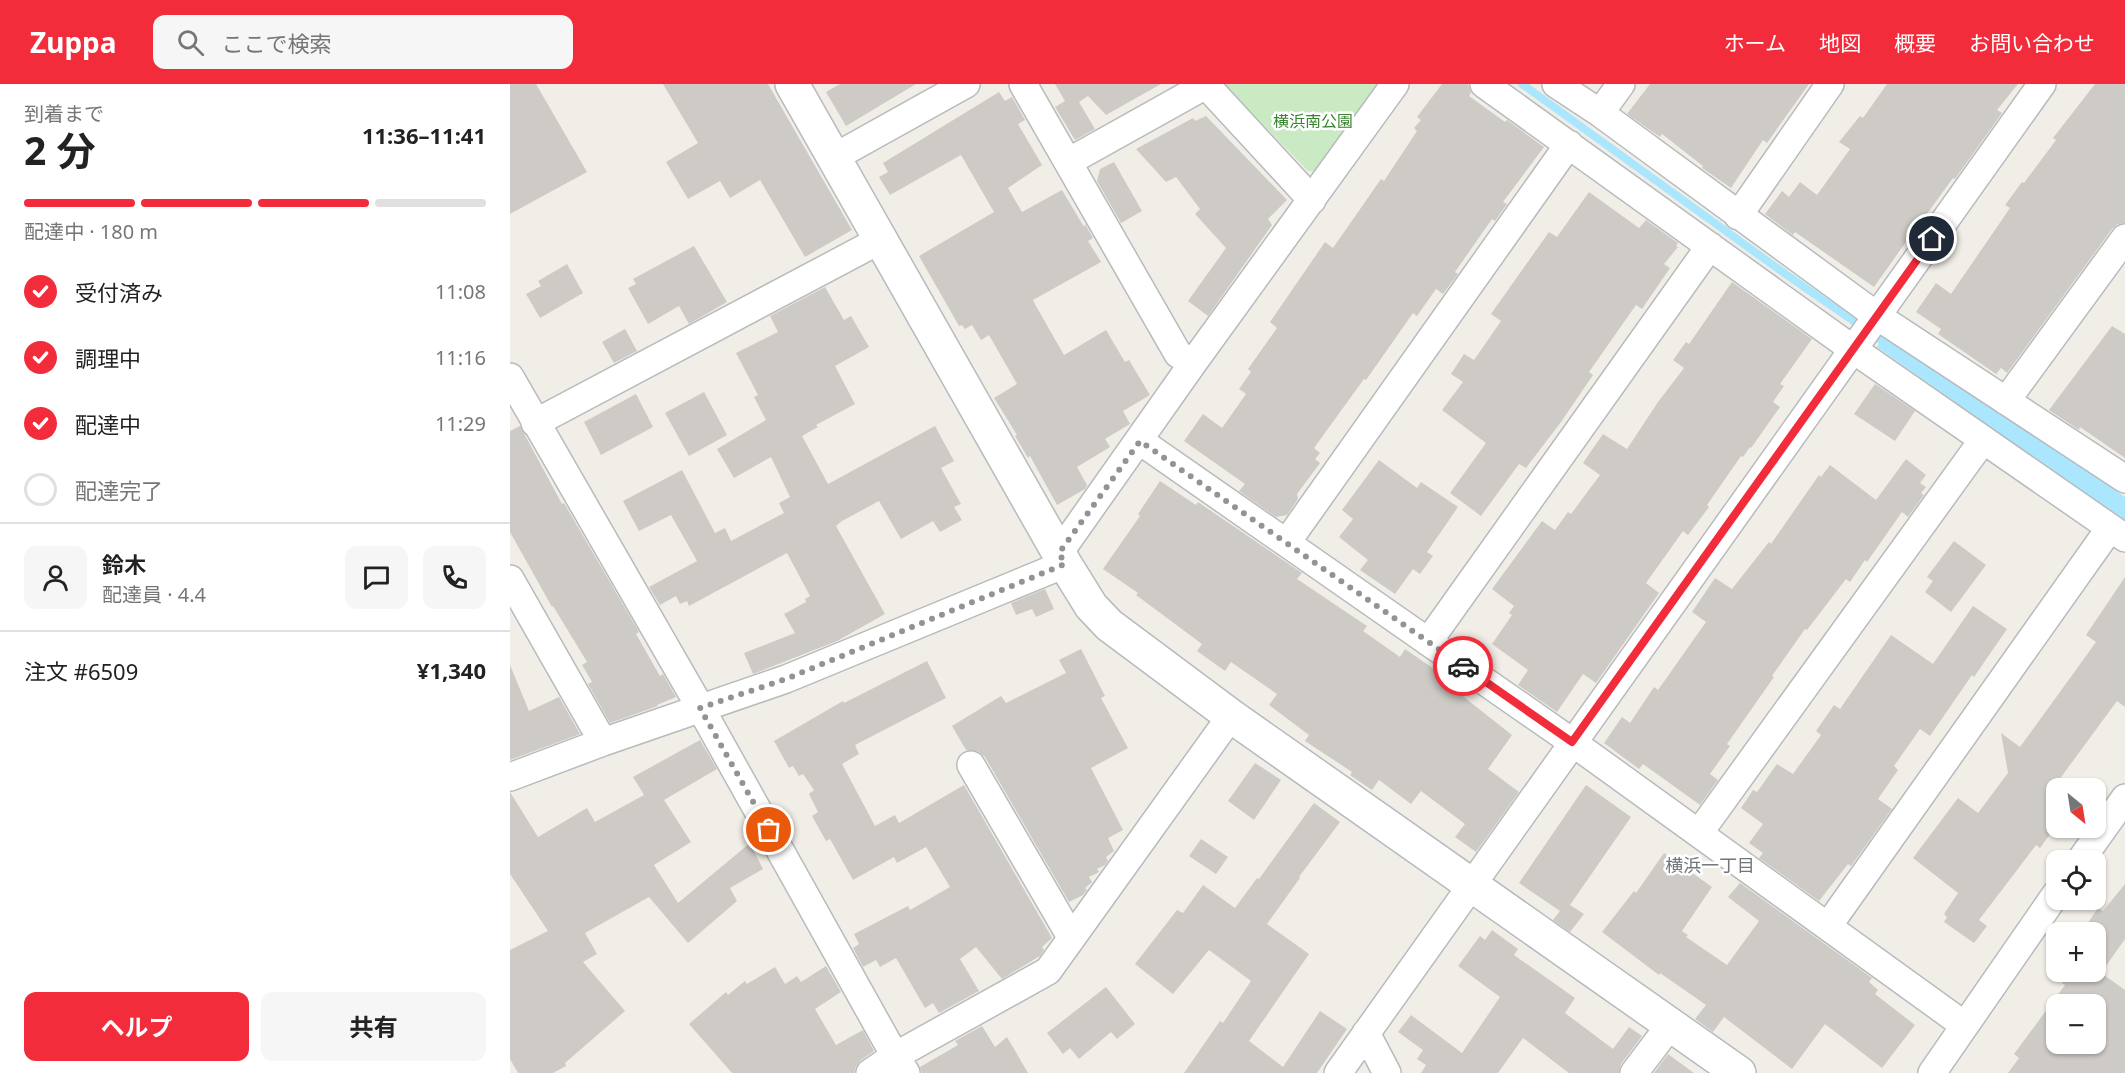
<!DOCTYPE html>
<html lang="ja">
<head>
<meta charset="utf-8">
<style>
	:root { --surface:#fff; --page:#f6f6f6; --text:#222; --muted:#767676; --line:#e0e0e0; --accent:#f32c3b }
	body { margin:0; font-family:"Noto Sans","Noto Sans JP",sans-serif; background:var(--page); color:var(--text); height:100vh; display:flex; flex-direction:column; font-size:22px; white-space:nowrap }
	* { box-sizing:border-box; margin:0 }
	p { font-size:20px; color:var(--muted) }
	.icon { flex:none; width:33px; height:33px; fill:none; stroke:currentColor; stroke-width:2; stroke-linecap:round; stroke-linejoin:round }
	.map { position:relative; flex:1; overflow:hidden }
	.panel { display:flex; flex-direction:column; background:var(--surface); width:510px }
	.panel>* { flex:none }
	.needle { width:39px; rotate:150deg }
	.controls { position:absolute; left:1536px; top:694px; display:grid; gap:12px }
	.controls a { display:grid; place-items:center; width:60px; height:60px; border-radius:12px; background:var(--surface); box-shadow:0 2px 4px #0004; font-size:30px }
	.pin { position:absolute; display:grid; place-items:center; width:51px; height:51px; color:#fff; margin:-26px; border:3px solid #fff; border-radius:50%; box-shadow:0 2px 6px #0007 }
	.courier { position:absolute; display:grid; place-items:center; width:60px; height:60px; margin:-30px; border:4px solid #f32c3b; border-radius:50%; background:#fff; color:#222; box-shadow:0 2px 8px #0007 }
	.overview em { font-style:normal; font-weight:700 }
	.overview div { display:flex; flex-direction:column-reverse }
	.overview { display:flex; align-items:center; justify-content:space-between; height:102px; padding:0 24px }
	h1 { font-size:39px; font-weight:700; line-height:45px }
	.bar { display:grid; grid-template-columns:repeat(4,1fr); gap:9px 6px; align-content:center; height:72px; padding:0 24px }
	.bar i { height:8px; border-radius:4px; background:var(--line) }
	.bar .active { background:var(--accent) }
	.bar p { grid-column:span 4 }
	.line { display:flex; align-items:center; gap:15px; padding:0 24px; border-top:2px solid var(--line) }
	.line div { flex:1 }
	.round { display:grid; place-items:center; flex:none; width:63px; height:63px; border-radius:12px; background:var(--page) }
	ol { padding:0 24px; list-style:none }
	li { display:flex; align-items:center; gap:18px; height:66px }
	li p { margin-inline-start:auto }
	li .icon { padding:6px; border-radius:50%; background:var(--accent); color:#fff; stroke-width:4 }
	li:last-child { color:var(--muted) }
	li i { width:33px; height:33px; border:3px solid var(--line); border-radius:50% }
	.cta { display:flex; gap:12px; margin-top:auto; padding:12px 24px }
	.cta a { flex:1; height:69px; border-radius:12px; background:var(--accent); color:#fff; font-size:24px; font-weight:700; line-height:69px; text-align:center }
	.cta a+a { background:var(--page); color:var(--text) }
	header { display:flex; align-items:center; gap:36px; box-sizing:border-box; height:84px; padding:0 30px; background:var(--accent); color:#fff }
	header strong { font-size:28px }
	nav { display:flex; gap:33px; margin-inline-start:auto; font-size:21px }
	.search { width:420px; height:54px; background:var(--page); display:flex; align-items:center; gap:15px; box-sizing:border-box; padding:0 21px; border-radius:12px; color:var(--muted); font-size:22px }
	main { display:flex; flex:1; min-height:0 }
	.map>svg:first-child { display:block }
</style>
</head>
<body>
<header>
<strong>Zuppa</strong>
<div class="search"><svg class="icon" aria-label="search" viewBox="0 0 24 24"><circle cx="10" cy="10" r="6"/><path d="M15 15l6 6"/></svg>ここで検索</div>
<nav><a>ホーム</a><a>地図</a><a>概要</a><a>お問い合わせ</a></nav>
</header>
<main>
<section class="panel">
<div class="overview"><div><h1>2 分</h1><p>到着まで</p></div><em>11:36–11:41</em></div>
<div class="bar"><i class="active"></i><i class="active"></i><i class="active"></i><i></i><p>配達中 · 180 m</p></div>
<ol>
<li><svg class="icon" aria-label="check" viewBox="0 0 24 24"><path d="M5 12l5 5 9-10"/></svg>受付済み<p>11:08</p></li>
<li><svg class="icon" aria-label="check" viewBox="0 0 24 24"><path d="M5 12l5 5 9-10"/></svg>調理中<p>11:16</p></li>
<li><svg class="icon" aria-label="check" viewBox="0 0 24 24"><path d="M5 12l5 5 9-10"/></svg>配達中<p>11:29</p></li>
<li><i></i>配達完了</li>
</ol>
<div class="line" style="height:108px"><a class="round"><svg class="icon" aria-label="person" viewBox="0 0 24 24"><circle cx="12" cy="8" r="4"/><path d="M4 21q1-7 8-7t8 7"/></svg></a><div><b>鈴木</b><p>配達員 · 4.4</p></div><a class="round"><svg class="icon" aria-label="chat" viewBox="0 0 24 24"><path d="M4 5h16v11H9l-5 4z"/></svg></a><a class="round"><svg class="icon" aria-label="phone" viewBox="0 0 24 24"><path d="M5 4h4l2 5-3 2q2 4 5 5l2-3 5 2v4C11 20 4 13 5 4z"/></svg></a></div>
<div class="line" style="height:78px"><div>注文 #6509</div><b>¥1,340</b></div>
<div class="cta"><a>ヘルプ</a><a>共有</a></div>
</section>
<div class="map">
<svg width="1615" height="989" viewBox="0 0 1615 989">
	<rect width="100%" height="100%" fill="#f1eee7"/>
	<path fill="#c9eac3" d="M 714,0 L 874,0 L 812,87 L 798,87 Z"/>
	<path fill="#aae7ff" d="M 1376,247 L 1615,413 L 1615,438 L 1367,263 Z"/>
	<g fill="none" stroke-linecap="round" stroke-linejoin="round">
		<path stroke="#aae7ff" stroke-width="8" d="M 1012,0 L 1274,189 L 1378,261"/>
	</g>
	<path fill="#cecbc6" fill-rule="evenodd" d="M 0,0 L 26,0 L 77,88 L 0,130 Z
		M 153,0 L 258,0 L 342,146 L 295,173 L 250,96 L 220,114 L 210,97 L 178,115 L 156,78 L 188,59 Z
		M 330,0 L 406,0 L 336,42 L 316,8 Z
		M 545,0 L 651,0 L 596,31 L 578,12 L 569,18 L 585,45 L 565,56 L 545,23 L 555,17 Z
		M 932,0 L 958,0 L 961,9 L 959,12 L 995,38 L 997,36 L 1034,63 L 993,118 L 997,120 L 985,137 L 982,135 L 945,188 L 948,190 L 933,210 L 926,205 L 907,232 L 903,229 L 856,296 L 854,295 L 804,364 L 810,369 L 805,375 L 810,379 L 787,410 L 788,415 L 777,431 L 766,433 L 729,407 L 735,400 L 674,357 L 693,330 L 712,344 L 736,310 L 729,305 L 741,288 L 738,285 L 767,244 L 760,238 L 815,158 L 823,164 L 871,95 L 874,97 L 907,47 L 904,44 L 911,36 L 907,33 Z
		M 1140,0 L 1299,0 L 1257,59 L 1253,56 L 1221,104 L 1192,84 L 1193,82 L 1152,50 L 1150,53 L 1117,30 Z
		M 1377,0 L 1508,0 L 1487,26 L 1492,29 L 1445,95 L 1443,94 L 1414,134 L 1399,160 L 1396,158 L 1364,203 L 1285,148 L 1283,151 L 1255,130 L 1272,107 L 1279,113 L 1290,98 L 1307,111 L 1340,65 L 1329,58 L 1350,32 L 1353,34 Z
		M 1585,0 L 1615,0 L 1615,139 L 1608,140 L 1602,145 L 1497,289 L 1491,284 L 1486,290 L 1428,250 L 1431,245 L 1406,228 L 1426,199 L 1441,210 L 1500,124 L 1495,121 L 1512,98 L 1514,99 L 1546,56 L 1543,54 Z
		M 489,8 L 495,17 L 502,13 L 515,36 L 508,40 L 532,81 L 498,104 L 512,128 L 552,106 L 574,143 L 575,140 L 583,154 L 578,157 L 591,178 L 523,216 L 526,222 L 554,271 L 596,246 L 615,278 L 619,276 L 640,311 L 613,327 L 620,340 L 595,355 L 600,363 L 567,383 L 577,401 L 575,405 L 547,421 L 520,372 L 518,374 L 505,352 L 507,351 L 484,314 L 507,300 L 479,251 L 471,256 L 462,241 L 455,245 L 452,241 L 449,242 L 409,172 L 484,128 L 451,71 L 380,111 L 369,93 L 378,88 L 373,79 Z
		M 696,32 L 777,116 L 758,135 L 762,141 L 698,232 L 678,217 L 716,164 L 685,130 L 690,125 L 666,93 L 656,98 L 626,65 L 683,34 L 685,37 Z
		M 604,78 L 632,127 L 611,139 L 587,97 L 590,85 Z
		M 1079,108 L 1129,144 L 1136,136 L 1168,159 L 1166,162 L 1168,163 L 1154,180 L 1160,184 L 1132,225 L 1126,221 L 1079,288 L 1083,291 L 1051,338 L 1016,384 L 1009,380 L 971,432 L 940,409 L 976,359 L 932,326 L 953,298 L 941,290 L 954,270 L 964,276 L 991,237 L 981,230 L 1039,148 L 1047,153 Z
		M 184,162 L 217,218 L 179,240 L 169,222 L 138,240 L 118,204 L 126,200 L 123,195 Z
		M 57,180 L 73,209 L 30,234 L 16,210 L 31,202 L 28,197 Z
		M 1222,198 L 1302,255 L 1270,300 L 1274,302 L 1263,318 L 1270,323 L 1241,364 L 1240,363 L 1233,373 L 1231,372 L 1197,421 L 1199,423 L 1178,451 L 1173,447 L 1136,499 L 1149,509 L 1086,599 L 1073,590 L 1047,628 L 1008,601 L 1018,586 L 982,560 L 1002,531 L 999,529 L 1004,522 L 982,505 L 1032,437 L 1045,446 L 1058,428 L 1061,430 L 1090,391 L 1073,379 L 1093,350 L 1117,365 L 1148,318 L 1174,284 L 1163,276 L 1176,258 L 1179,260 Z
		M 315,203 L 334,236 L 341,232 L 359,263 L 325,282 L 345,320 L 306,341 L 308,343 L 292,352 L 318,400 L 425,342 L 444,377 L 431,384 L 451,420 L 444,423 L 452,436 L 430,448 L 423,437 L 391,455 L 369,417 L 332,437 L 326,442 L 375,530 L 327,557 L 243,590 L 234,569 L 285,549 L 274,530 L 296,518 L 295,515 L 300,512 L 277,469 L 179,522 L 177,517 L 170,520 L 166,512 L 150,521 L 139,503 L 187,477 L 161,431 L 129,447 L 113,417 L 172,386 L 205,449 L 215,444 L 221,457 L 274,429 L 269,419 L 280,413 L 261,373 L 224,394 L 207,365 L 256,336 L 244,313 L 248,311 L 226,269 L 268,248 L 260,232 Z
		M 1602,242 L 1615,250 L 1615,374 L 1570,343 L 1569,346 L 1539,326 Z
		M 115,245 L 127,267 L 104,279 L 92,258 Z
		M 1365,300 L 1405,327 L 1385,357 L 1344,330 Z
		M 194,308 L 217,351 L 179,372 L 155,329 Z
		M 126,310 L 143,343 L 91,371 L 74,338 Z
		M 10,342 L 52,420 L 54,419 L 129,548 L 126,550 L 150,592 L 153,590 L 166,613 L 147,621 L 148,622 L 100,639 L 78,600 L 82,598 L 72,581 L 77,578 L 43,522 L 42,523 L 0,448 L 0,347 Z
		M 1396,375 L 1416,391 L 1410,399 L 1416,403 L 1411,409 L 1414,411 L 1398,433 L 1392,428 L 1357,478 L 1355,476 L 1340,498 L 1336,495 L 1297,546 L 1295,545 L 1262,592 L 1264,593 L 1217,660 L 1220,662 L 1200,690 L 1208,696 L 1190,721 L 1133,680 L 1129,685 L 1094,659 L 1112,633 L 1120,639 L 1144,603 L 1148,606 L 1196,538 L 1182,528 L 1205,494 L 1222,505 L 1259,458 L 1261,460 L 1309,391 L 1311,393 L 1320,381 L 1366,416 Z
		M 869,376 L 907,404 L 911,398 L 948,423 L 917,468 L 923,472 L 910,490 L 903,485 L 885,510 L 850,486 L 858,476 L 829,453 L 843,435 L 832,426 Z
		M 650,397 L 686,421 L 688,418 L 792,489 L 787,495 L 857,542 L 853,547 L 890,573 L 895,565 L 953,605 L 950,610 L 1002,651 L 978,685 L 1009,708 L 966,768 L 945,753 L 955,740 L 911,707 L 901,720 L 869,696 L 862,706 L 840,691 L 842,688 L 795,657 L 799,651 L 759,621 L 767,610 L 721,578 L 715,587 L 687,567 L 692,560 L 626,511 L 628,509 L 593,485 L 630,432 L 628,430 Z
		M 1444,457 L 1476,481 L 1441,528 L 1415,508 L 1423,497 L 1417,493 Z
		M 1615,493 L 1615,623 L 1607,617 L 1546,700 L 1546,742 L 1530,764 L 1526,761 L 1469,836 L 1477,842 L 1464,859 L 1434,838 L 1437,833 L 1434,830 L 1448,809 L 1403,774 L 1448,714 L 1468,729 L 1498,689 L 1491,649 L 1510,663 L 1586,558 L 1576,551 Z
		M 535,505 L 544,525 L 526,533 L 522,525 L 506,531 L 501,519 Z
		M 1463,522 L 1497,545 L 1464,593 L 1462,591 L 1420,652 L 1410,645 L 1384,682 L 1388,686 L 1368,715 L 1382,725 L 1341,782 L 1338,780 L 1309,817 L 1249,774 L 1253,769 L 1239,759 L 1253,740 L 1231,724 L 1243,706 L 1247,708 L 1267,680 L 1283,690 L 1311,651 L 1306,647 L 1324,621 L 1330,625 L 1381,551 L 1423,580 Z
		M 571,565 L 595,612 L 591,614 L 618,664 L 581,684 L 613,746 L 598,754 L 604,767 L 596,773 L 598,777 L 595,781 L 587,785 L 589,788 L 579,793 L 582,798 L 575,804 L 577,806 L 573,811 L 559,818 L 475,673 L 468,667 L 456,666 L 442,642 L 491,612 L 496,619 L 556,589 L 549,576 Z
		M 417,577 L 436,614 L 345,661 L 349,670 L 332,680 L 365,742 L 385,731 L 389,739 L 454,701 L 542,854 L 532,863 L 534,866 L 530,872 L 492,895 L 466,863 L 450,875 L 469,907 L 429,929 L 423,919 L 415,924 L 386,874 L 370,883 L 366,876 L 353,883 L 343,864 L 349,860 L 344,850 L 398,822 L 400,826 L 440,803 L 416,763 L 387,779 L 384,773 L 343,796 L 320,755 L 316,757 L 302,732 L 308,728 L 299,710 L 304,706 L 293,690 L 289,692 L 283,682 L 279,684 L 264,657 L 333,617 L 334,619 Z
		M 0,581 L 19,627 L 49,613 L 70,650 L 0,676 Z
		M 190,656 L 207,685 L 154,716 L 181,758 L 144,781 L 168,819 L 240,759 L 253,785 L 220,804 L 227,817 L 178,859 L 139,813 L 75,849 L 87,870 L 73,878 L 115,927 L 55,979 L 56,982 L 43,989 L 8,989 L 0,975 L 0,866 L 38,847 L 0,790 L 0,708 L 28,753 L 77,724 L 85,738 L 134,711 L 123,693 Z
		M 745,679 L 771,696 L 744,736 L 718,717 Z
		M 1076,701 L 1121,733 L 1060,821 L 1074,830 L 1060,848 L 1043,836 L 1050,827 L 1009,799 Z
		M 804,719 L 830,738 L 789,793 L 790,794 L 757,840 L 799,870 L 739,957 L 773,983 L 810,927 L 837,945 L 807,989 L 674,989 L 710,937 L 713,939 L 741,897 L 699,866 L 663,910 L 625,880 L 667,826 L 673,829 L 693,801 L 725,824 L 747,794 L 749,795 Z
		M 691,755 L 718,773 L 706,790 L 679,772 Z
		M 1154,769 L 1202,803 L 1172,847 L 1178,851 L 1176,853 L 1217,881 L 1249,837 L 1218,813 L 1230,799 L 1362,894 L 1359,898 L 1368,906 L 1365,910 L 1405,941 L 1372,984 L 1315,940 L 1282,985 L 1214,933 L 1203,948 L 1185,935 L 1196,921 L 1150,889 L 1149,891 L 1092,848 L 1124,807 L 1126,809 Z
		M 1615,800 L 1615,855 L 1591,889 L 1615,906 L 1615,989 L 1498,989 L 1509,974 L 1504,970 L 1555,901 L 1552,899 L 1560,888 L 1586,888 L 1586,852 L 1588,849 L 1571,849 L 1588,824 L 1593,827 ZM 1546,921 L 1586,921 L 1586,960 L 1546,960 Z
		M 982,846 L 1008,865 L 1004,871 L 1065,914 L 1055,929 L 1103,965 L 1119,943 L 1132,952 L 1111,980 L 1109,989 L 1059,989 L 1013,954 L 988,989 L 911,989 L 916,981 L 907,975 L 913,966 L 888,948 L 901,931 L 952,969 L 990,913 L 948,882 L 970,852 L 975,856 Z
		M 316,882 L 331,908 L 305,925 L 326,961 L 353,946 L 364,967 L 351,976 L 346,982 L 344,989 L 222,989 L 179,940 L 216,908 L 218,911 L 235,897 L 237,900 L 265,883 L 275,900 L 287,892 L 291,898 Z
		M 596,903 L 625,940 L 607,955 L 601,948 L 569,975 L 560,964 L 553,970 L 537,949 Z
		M 472,942 L 485,963 L 497,953 L 518,989 L 412,989 L 410,983 L 448,961 L 445,957 Z
		M 1158,970 L 1184,989 L 1144,989 Z"/>
	<g fill="none" stroke-linecap="round" stroke-linejoin="round">
		<g stroke="#b7bbbe" stroke-width="30">
			<path id="street" d="M 513,0 L 668,270 L 683,279
				M 974,0 L 1344,266 L 1615,454
				M 1046,0 L 1090,29 L 1367,232 L 1615,395
				M 1090,29 L 1111,0
				M 323,74 L 456,0
				M 558,78 L 696,1 L 802,116
				M 1228,132 L 1320,0
				M 0,293 L 190,623 L 385,972 L 396,989
				M 1496,317 L 1615,154
				M 25,339 L 370,156
				M 630,357 L 1062,658 L 1454,941
				M 777,458 L 1059,60
				M 549,469 L 683,279 L 885,0
				M 0,495 L 93,658 L 0,693
				M 918,558 L 1200,162
				M 93,658 L 276,595 L 555,480
				M 461,681 L 561,853
				M 1189,749 L 1473,356
				M 1570,777 L 1615,714
				M 1318,842 L 1600,444
				M 856,949 L 877,989
				M 360,989 L 385,972 L 538,887 L 721,632
				M 828,989 L 1532,0
				M 1124,989 L 1161,940
				M 1422,989 L 1546,810"/>
		</g>
		<g stroke="#b5bbbf" stroke-width="36">
			<path id="secondary" d="M 282,0 L 555,480 L 581,522 L 599,541 L 721,632 L 1229,989"/>
		</g>
		<use href="#street" stroke="#fff" stroke-width="27"/>
		<use href="#secondary" stroke="#fff" stroke-width="33"/>
	</g>
	<g fill="none" stroke-linecap="round" stroke-linejoin="round">
		<path stroke="#919494" stroke-width="6" stroke-dasharray="0 10.8" d="M 259,746 L 190,624 L 276,595 L 555,480 L 549,469 L 630,357 L 953,582"/>
		<path stroke="#f32c3b" stroke-width="8" d="M 953,582 L 1062,658 L 1422,155"/>
	</g>
	<g text-anchor="middle" stroke-width="5" stroke-linejoin="round" paint-order="stroke">
		<g font-size="16" fill="#3a8530" stroke="#fff">
			<text x="803" y="43">横浜南公園</text>
		</g>
		<g font-size="18" fill="#6f777a" stroke="#fff">
			<text x="1200" y="788">横浜一丁目</text>
		</g>
	</g>
</svg>
<div class="controls">
<a><svg class="needle" viewBox="-14 -14 28 28"><path d="M0-13l5 13h-10z" fill="#e53935"/><path d="M0 13l5-13h-10z" fill="#767676"/></svg></a>
<a><svg class="icon" aria-label="locate" viewBox="0 0 24 24"><circle cx="12" cy="12" r="6"/><path d="M12 2v4M12 18v4M2 12h4M18 12h4"/></svg></a>
<a>+</a>
<a>−</a>
</div>
<div class="pin" style="left:259px;top:746px;background:#ea580c"><svg class="icon" aria-label="bag" viewBox="0 0 24 24"><path d="M5 8h14l-1 12H6zM9 8a3 3 0 0 1 6 0"/></svg></div>
<div class="pin" style="left:1422px;top:155px;background:#1f2937"><svg class="icon" aria-label="home" viewBox="0 0 24 24"><path d="M3 11l9-7 9 7M6 9v11h12V9"/></svg></div>
<div class="courier" style="left:953px;top:582px"><svg class="icon" aria-label="car" viewBox="0 0 24 24"><path d="M5 17H2v-5l4-1 3-4h7l3 4 3 1v5h-3M9 17h6M6 11h13"/><circle cx="7" cy="17" r="2"/><circle cx="17" cy="17" r="2"/></svg></div>
</div>
</main>
</body>
</html>
